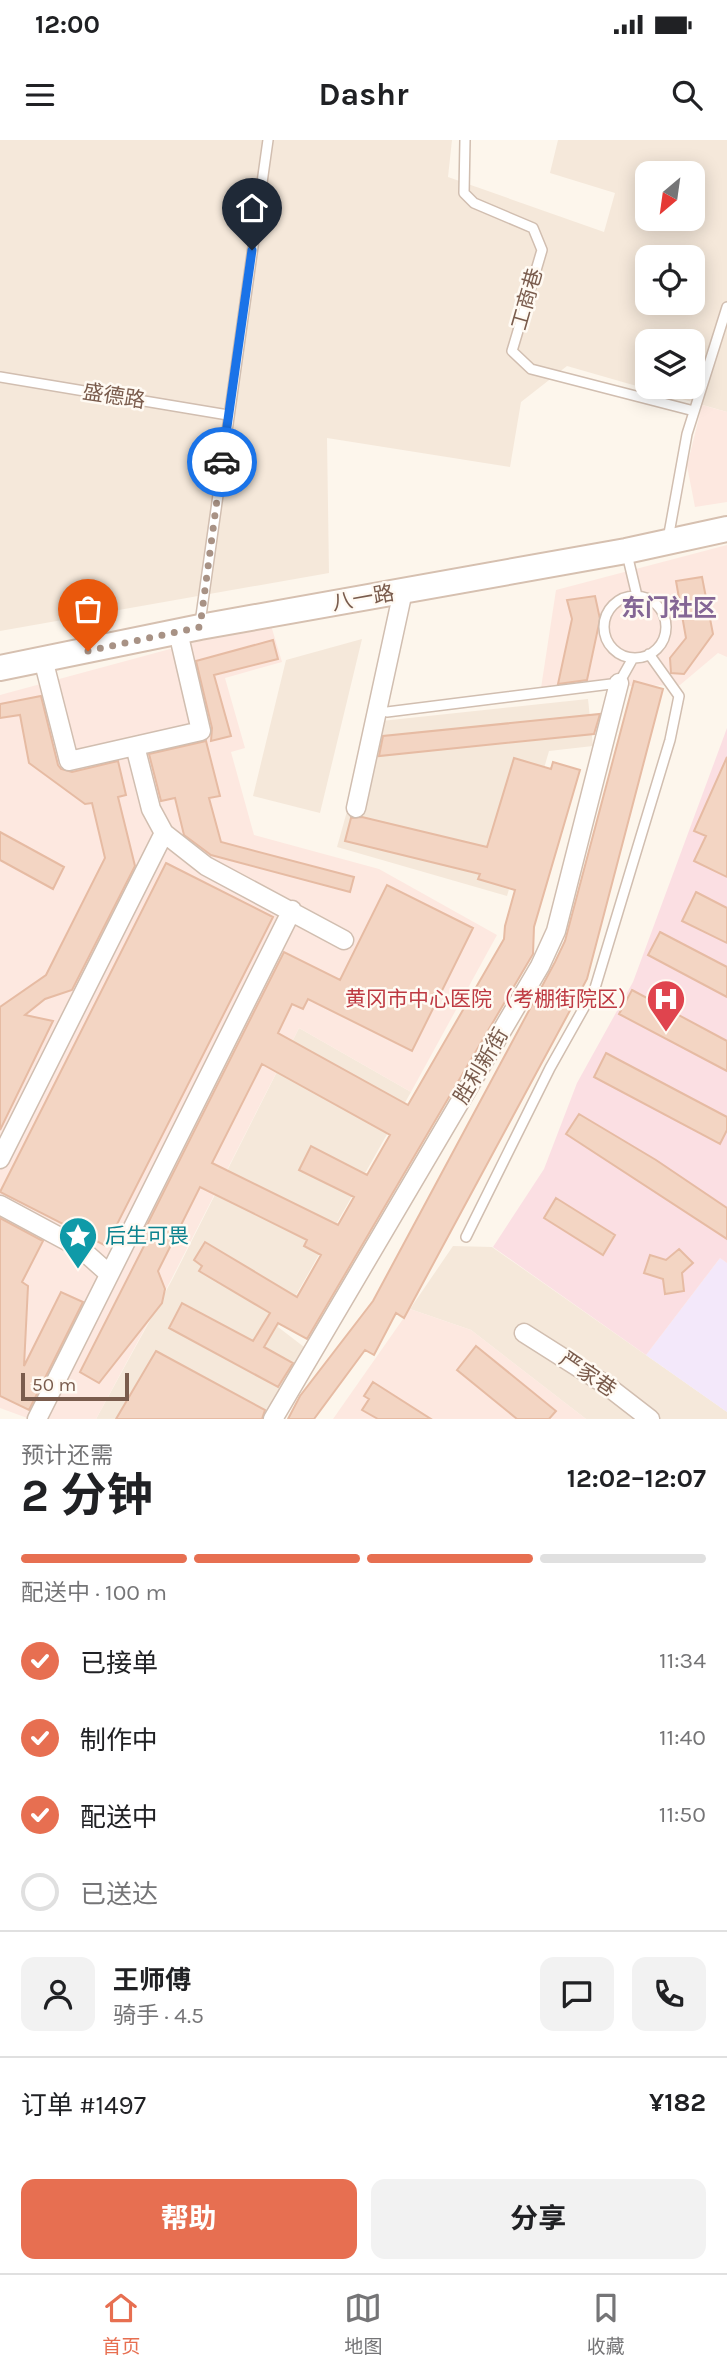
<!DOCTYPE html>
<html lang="zh">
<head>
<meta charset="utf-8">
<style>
	:root { --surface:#fff; --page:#f2f2f2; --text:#202124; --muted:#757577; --line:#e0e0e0; --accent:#e76f51 }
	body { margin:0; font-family:Karla,"Noto Sans SC",sans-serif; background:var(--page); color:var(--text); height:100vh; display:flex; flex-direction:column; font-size:26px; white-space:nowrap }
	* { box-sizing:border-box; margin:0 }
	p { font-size:23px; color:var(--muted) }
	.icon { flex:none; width:38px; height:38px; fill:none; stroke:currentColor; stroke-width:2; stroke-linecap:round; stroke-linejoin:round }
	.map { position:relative; height:1279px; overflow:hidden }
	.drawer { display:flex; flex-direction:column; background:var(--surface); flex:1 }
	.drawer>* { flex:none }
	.needle { width:46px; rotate:209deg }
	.fabs { position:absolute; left:635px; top:21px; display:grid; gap:14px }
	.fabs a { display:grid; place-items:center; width:70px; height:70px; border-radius:14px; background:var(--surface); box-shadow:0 4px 18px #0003; font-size:35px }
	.scale { position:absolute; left:21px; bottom:18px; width:108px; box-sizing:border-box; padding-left:7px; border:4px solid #7a5c4d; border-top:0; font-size:19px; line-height:24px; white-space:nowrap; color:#7a5c4d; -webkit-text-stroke:5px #fffaf3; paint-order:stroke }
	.pin { position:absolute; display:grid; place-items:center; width:60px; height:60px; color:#fff; margin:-72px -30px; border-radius:50% 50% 50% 0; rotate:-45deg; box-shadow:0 0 7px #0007 }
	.pin .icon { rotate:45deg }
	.courier { position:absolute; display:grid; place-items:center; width:70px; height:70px; margin:-35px; border:5px solid #1a73e8; border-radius:50%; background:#fff; color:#222; box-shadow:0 2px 9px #0007 }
	.head em { font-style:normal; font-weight:700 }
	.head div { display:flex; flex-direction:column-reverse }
	.head { display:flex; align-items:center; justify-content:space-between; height:119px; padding:0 21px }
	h1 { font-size:46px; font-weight:700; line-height:52px }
	.bar { display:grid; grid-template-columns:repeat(4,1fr); gap:10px 7px; align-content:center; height:84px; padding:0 21px }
	.bar i { height:9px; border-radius:5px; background:var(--line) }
	.bar .on { background:var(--accent) }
	.bar p { grid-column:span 4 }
	.line { display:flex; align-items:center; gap:18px; padding:0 21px; border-top:2px solid var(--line) }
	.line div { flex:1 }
	.round { display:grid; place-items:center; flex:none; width:74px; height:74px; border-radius:14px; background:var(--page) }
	ol { padding:0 21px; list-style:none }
	li { display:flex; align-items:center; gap:21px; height:77px }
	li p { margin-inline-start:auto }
	li .icon { padding:7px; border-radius:50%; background:var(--accent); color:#fff; stroke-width:4 }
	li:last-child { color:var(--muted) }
	li i { width:38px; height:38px; border:4px solid var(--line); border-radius:50% }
	.cta { display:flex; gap:14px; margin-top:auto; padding:14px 21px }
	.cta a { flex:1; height:80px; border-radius:14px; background:var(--accent); color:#fff; font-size:28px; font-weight:700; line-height:80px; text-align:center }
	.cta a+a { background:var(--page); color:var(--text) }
	.status { display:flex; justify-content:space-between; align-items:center; height:49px; padding:0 35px; background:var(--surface); direction:ltr }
	.status svg { height:19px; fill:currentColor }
	header { display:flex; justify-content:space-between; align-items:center; height:91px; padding:0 21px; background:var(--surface); font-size:32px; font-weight:700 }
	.tabs { display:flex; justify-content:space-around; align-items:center; height:98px; border-top:2px solid var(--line); background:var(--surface); font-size:19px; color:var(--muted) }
	.tabs a { display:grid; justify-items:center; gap:4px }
	.tabs .on { color:var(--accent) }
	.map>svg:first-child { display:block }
</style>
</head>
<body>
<div class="status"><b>12:00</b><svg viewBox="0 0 49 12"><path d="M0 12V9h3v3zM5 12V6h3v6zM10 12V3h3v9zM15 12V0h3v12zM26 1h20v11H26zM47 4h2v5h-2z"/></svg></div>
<header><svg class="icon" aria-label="menu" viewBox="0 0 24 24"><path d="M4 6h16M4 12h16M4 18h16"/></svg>Dashr<svg class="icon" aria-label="search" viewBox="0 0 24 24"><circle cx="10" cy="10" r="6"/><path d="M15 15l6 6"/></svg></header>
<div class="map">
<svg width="727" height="1279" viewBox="0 0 727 1279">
	<rect width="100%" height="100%" fill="#fdf6ec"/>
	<path fill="#f5e8da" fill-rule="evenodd" d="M 0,0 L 452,0 L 448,37 L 604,92 L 615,53 L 550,33 L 558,0 L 727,0 L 727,272 L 567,226 L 521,262 L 510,327 L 327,298 L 329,433 L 0,491 ZM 648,33 L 693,33 L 693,79 L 648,79 ZM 648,117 L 693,117 L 693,163 L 648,163 ZM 648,201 L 693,201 L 693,247 L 648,247 Z
		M 362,499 L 320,673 L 253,656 L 286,520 Z
		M 588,559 L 593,606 L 549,611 L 507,756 L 337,707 L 372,582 Z
		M 299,888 L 411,952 L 278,1187 L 308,1210 L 267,1279 L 96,1279 L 172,1140 Z
		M 453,1106 L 492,1107 L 727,1272 L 727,1279 L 586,1279 L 471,1190 L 410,1169 Z"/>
	<path fill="#fde8e0" d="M 702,265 L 727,272 L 727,362 L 695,367 L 687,326 Z
		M 727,405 L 727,517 L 718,513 L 680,545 L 541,548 L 556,450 Z
		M 270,482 L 282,522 L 225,538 L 245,608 L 231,612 L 254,695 L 379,729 L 497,795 L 411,952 L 299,888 L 171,1140 L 96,1279 L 30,1279 L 0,1268 L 0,555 Z
		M 410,1169 L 471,1190 L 586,1279 L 333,1279 Z"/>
	<path fill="#f3e8fa" d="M 720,1118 L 727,1123 L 727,1272 L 646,1215 Z"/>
	<path fill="#fbdfe3" d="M 727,588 L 727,1123 L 720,1118 L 646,1215 L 493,1107 L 544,1029 L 577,943 L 633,842 Z"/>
	<path fill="#f3d5c3" stroke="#e6bba3" stroke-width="2" fill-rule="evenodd" d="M 702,437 L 713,494 L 684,534 L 671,533 L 670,518 L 686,498 L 676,441 Z
		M 595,456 L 600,479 L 587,540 L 558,544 L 572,479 L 567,460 Z
		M 273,500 L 278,519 L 214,535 L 231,596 L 211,601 L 212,588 L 196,521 Z
		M 634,541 L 663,549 L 587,839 L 404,1178 L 396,1173 L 374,1215 L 365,1210 L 314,1279 L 288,1279 L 300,1256 L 373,1161 L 555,822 L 565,801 Z
		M 41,556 L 58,625 L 61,629 L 72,632 L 118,621 L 126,655 L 118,657 L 135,726 L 72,850 L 45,859 L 25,875 L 53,881 L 0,990 L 0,867 L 46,835 L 105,718 L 92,663 L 85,664 L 29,623 L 20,575 L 0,578 L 0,564 Z
		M 600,574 L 594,594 L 379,616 L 383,596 Z
		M 206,601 L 220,656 L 209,658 L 221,702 L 354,737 L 350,752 L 211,715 L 184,695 L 175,658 L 161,661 L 149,614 Z
		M 727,617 L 727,737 L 694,721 L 706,696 L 694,691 Z
		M 514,618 L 551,629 L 553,622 L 580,630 L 534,787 L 533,814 L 307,1199 L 278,1183 L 264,1207 L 293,1223 L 278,1247 L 169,1188 L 182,1163 L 253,1201 L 270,1173 L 199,1131 L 202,1126 L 194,1120 L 205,1102 L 297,1157 L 321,1115 L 304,1106 L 307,1100 L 200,1047 L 158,1131 L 165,1149 L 162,1163 L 99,1243 L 80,1232 L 144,1106 L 138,1103 L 284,812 L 340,840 L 387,745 L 473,788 L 412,911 L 308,859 L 303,869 L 292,864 L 278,893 L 408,965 L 504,799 L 505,786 L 515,750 L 478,739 L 480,734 L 345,701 L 351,678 L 362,677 L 487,707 ZM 262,924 L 390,995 L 367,1035 L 311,1006 L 299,1030 L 354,1057 L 338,1085 L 212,1023 Z
		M 0,692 L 64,727 L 53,749 L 0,720 Z
		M 166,723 L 273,777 L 106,1106 L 0,1052 Z
		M 696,752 L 727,768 L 727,803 L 682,781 Z
		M 660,792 L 727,827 L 727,857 L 648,815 Z
		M 632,850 L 727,901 L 727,931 L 619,874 Z
		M 606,913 L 727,977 L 727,990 L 720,1004 L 594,937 Z
		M 579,974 L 656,1020 L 727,1068 L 727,1099 L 566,994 Z
		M 556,1058 L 615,1095 L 603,1115 L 544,1078 Z
		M 0,1078 L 43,1101 L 22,1142 L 28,1146 L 24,1226 L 61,1152 L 83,1162 L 29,1270 L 0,1256 Z
		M 679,1109 L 693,1123 L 682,1133 L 684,1151 L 665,1154 L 663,1139 L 644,1133 L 650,1115 L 666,1120 Z
		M 476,1206 L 556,1271 L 549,1279 L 517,1279 L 457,1230 Z
		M 156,1211 L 265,1270 L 262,1279 L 116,1279 Z
		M 373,1242 L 431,1279 L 378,1279 L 362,1270 L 369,1259 L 364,1256 Z"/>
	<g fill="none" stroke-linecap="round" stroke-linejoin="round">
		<g stroke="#d1beb0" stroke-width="12">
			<path id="lane" d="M 465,0 L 464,53 L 474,63 L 533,88 L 542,110 L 512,211 L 531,229 L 694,271
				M 0,237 L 228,275
				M 668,399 L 687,294 L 727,167
				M 627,414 L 637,456
				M604 487a31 31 0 1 1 62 0a31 31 0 1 1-62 0Z
				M 200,483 L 268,0
				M 387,572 L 619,543 L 633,518
				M 466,1097 L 550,928 L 595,848 L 670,600 L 679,556 L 649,514"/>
		</g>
		<g stroke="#d1beb0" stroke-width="21">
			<path id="street" d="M 43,519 L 69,621 L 201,591 L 178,492
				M 135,606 L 151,669 L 164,693 L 206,726 L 344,800
				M 356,668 L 403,451
				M 0,1019 L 164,693
				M 0,1065 L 80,1108 L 108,1133
				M 524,1193 L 606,1245 L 650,1279
				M 37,1279 L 292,770
				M 273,1279 L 540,826 L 556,791 L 619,543"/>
		</g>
		<g stroke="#d6c0b0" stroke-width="28">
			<path id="secondary" d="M 0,528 L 200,487 L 626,411 L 727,389"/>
		</g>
		<use href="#lane" stroke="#fff" stroke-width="9"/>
		<use href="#street" stroke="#fff" stroke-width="18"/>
		<use href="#secondary" stroke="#fff" stroke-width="24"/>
	</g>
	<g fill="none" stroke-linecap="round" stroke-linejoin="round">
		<path stroke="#a89285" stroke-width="7" stroke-dasharray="0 12.6" d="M 88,511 L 200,487 L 222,322"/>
		<path stroke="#1a73e8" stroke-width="9" d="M 222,322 L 252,110"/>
	</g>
	<defs>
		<g id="hospital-pin" transform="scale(2.0125)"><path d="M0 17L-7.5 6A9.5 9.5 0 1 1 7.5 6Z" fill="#e0444e" stroke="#fffaf3"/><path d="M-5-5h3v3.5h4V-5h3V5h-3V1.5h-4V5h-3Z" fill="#fff"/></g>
		<g id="sight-pin" transform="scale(2.0125)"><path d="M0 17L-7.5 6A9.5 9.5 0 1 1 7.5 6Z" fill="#0f9aa8" stroke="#fffaf3"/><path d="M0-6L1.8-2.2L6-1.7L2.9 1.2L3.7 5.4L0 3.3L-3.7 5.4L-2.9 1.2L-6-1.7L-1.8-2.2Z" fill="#fff"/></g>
	</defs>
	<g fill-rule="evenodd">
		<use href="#hospital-pin" x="666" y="859"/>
		<use href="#sight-pin" x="78" y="1096"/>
	</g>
	<g text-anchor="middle" stroke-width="5" stroke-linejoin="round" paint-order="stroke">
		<g font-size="21" fill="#7a5c4d" stroke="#fffaf3">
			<text transform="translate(527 159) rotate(-74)" y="7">工商巷</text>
			<text transform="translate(114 256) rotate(9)" y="7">盛德路</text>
			<text transform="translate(363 458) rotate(-10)" y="7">八一路</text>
			<text transform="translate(481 926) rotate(-59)" y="7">胜利新街</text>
			<text transform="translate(588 1234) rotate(34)" y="7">严家巷</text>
		</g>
		<g font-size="21" fill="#be3a42" stroke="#fffaf3" text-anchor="end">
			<text x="639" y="866">黄冈市中心医院（考棚街院区）</text>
		</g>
		<g font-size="21" fill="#0d838f" stroke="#fffaf3" text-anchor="start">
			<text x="105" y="1103">后生可畏</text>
		</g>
		<g font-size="24" font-weight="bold" fill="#846695" stroke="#fffaf3">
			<text x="669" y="476">东门社区</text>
		</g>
	</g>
</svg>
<div class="fabs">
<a><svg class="needle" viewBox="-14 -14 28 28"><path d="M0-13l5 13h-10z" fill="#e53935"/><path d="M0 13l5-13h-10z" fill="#757577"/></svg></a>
<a><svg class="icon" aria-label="locate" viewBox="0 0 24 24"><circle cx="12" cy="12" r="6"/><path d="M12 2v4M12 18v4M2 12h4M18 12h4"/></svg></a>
<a><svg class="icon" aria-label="layers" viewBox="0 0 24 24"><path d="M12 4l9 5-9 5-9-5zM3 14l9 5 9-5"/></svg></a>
</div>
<div class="scale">50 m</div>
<div class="pin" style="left:88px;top:511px;background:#ea580c"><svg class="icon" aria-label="bag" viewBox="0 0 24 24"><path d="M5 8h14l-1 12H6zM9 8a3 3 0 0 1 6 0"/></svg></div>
<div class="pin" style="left:252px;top:110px;background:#1f2937"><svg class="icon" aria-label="home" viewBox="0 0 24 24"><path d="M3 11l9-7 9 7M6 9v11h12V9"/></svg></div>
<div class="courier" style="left:222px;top:322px"><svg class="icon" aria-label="car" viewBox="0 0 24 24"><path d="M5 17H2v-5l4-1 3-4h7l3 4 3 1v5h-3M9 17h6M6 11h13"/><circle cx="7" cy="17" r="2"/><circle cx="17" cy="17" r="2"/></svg></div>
</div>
<section class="drawer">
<div class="head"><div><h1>2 分钟</h1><p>预计还需</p></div><em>12:02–12:07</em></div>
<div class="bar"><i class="on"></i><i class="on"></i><i class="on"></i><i></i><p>配送中 · 100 m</p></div>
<ol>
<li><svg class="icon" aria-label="check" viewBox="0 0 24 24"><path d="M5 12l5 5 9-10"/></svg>已接单<p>11:34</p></li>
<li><svg class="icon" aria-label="check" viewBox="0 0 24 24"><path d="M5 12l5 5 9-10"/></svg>制作中<p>11:40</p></li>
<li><svg class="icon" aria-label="check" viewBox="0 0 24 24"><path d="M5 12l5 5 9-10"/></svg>配送中<p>11:50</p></li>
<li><i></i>已送达</li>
</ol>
<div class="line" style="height:126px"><a class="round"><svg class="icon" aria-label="person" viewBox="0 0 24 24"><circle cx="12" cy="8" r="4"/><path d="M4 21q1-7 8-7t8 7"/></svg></a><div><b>王师傅</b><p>骑手 · 4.5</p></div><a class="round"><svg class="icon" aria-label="chat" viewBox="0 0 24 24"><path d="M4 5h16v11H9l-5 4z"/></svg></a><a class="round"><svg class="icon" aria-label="phone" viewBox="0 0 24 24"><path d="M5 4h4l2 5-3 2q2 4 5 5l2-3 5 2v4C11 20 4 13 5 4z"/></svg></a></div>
<div class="line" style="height:91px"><div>订单 #1497</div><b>¥182</b></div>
<div class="cta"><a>帮助</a><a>分享</a></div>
</section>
<nav class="tabs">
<a class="on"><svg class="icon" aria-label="home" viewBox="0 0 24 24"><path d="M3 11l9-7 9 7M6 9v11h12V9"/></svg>首页</a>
<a><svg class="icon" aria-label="map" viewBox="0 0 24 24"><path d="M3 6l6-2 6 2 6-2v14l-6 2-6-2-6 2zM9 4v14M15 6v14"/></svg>地图</a>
<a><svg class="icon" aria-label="saved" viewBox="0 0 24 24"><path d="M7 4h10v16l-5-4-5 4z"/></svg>收藏</a>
</nav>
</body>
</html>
